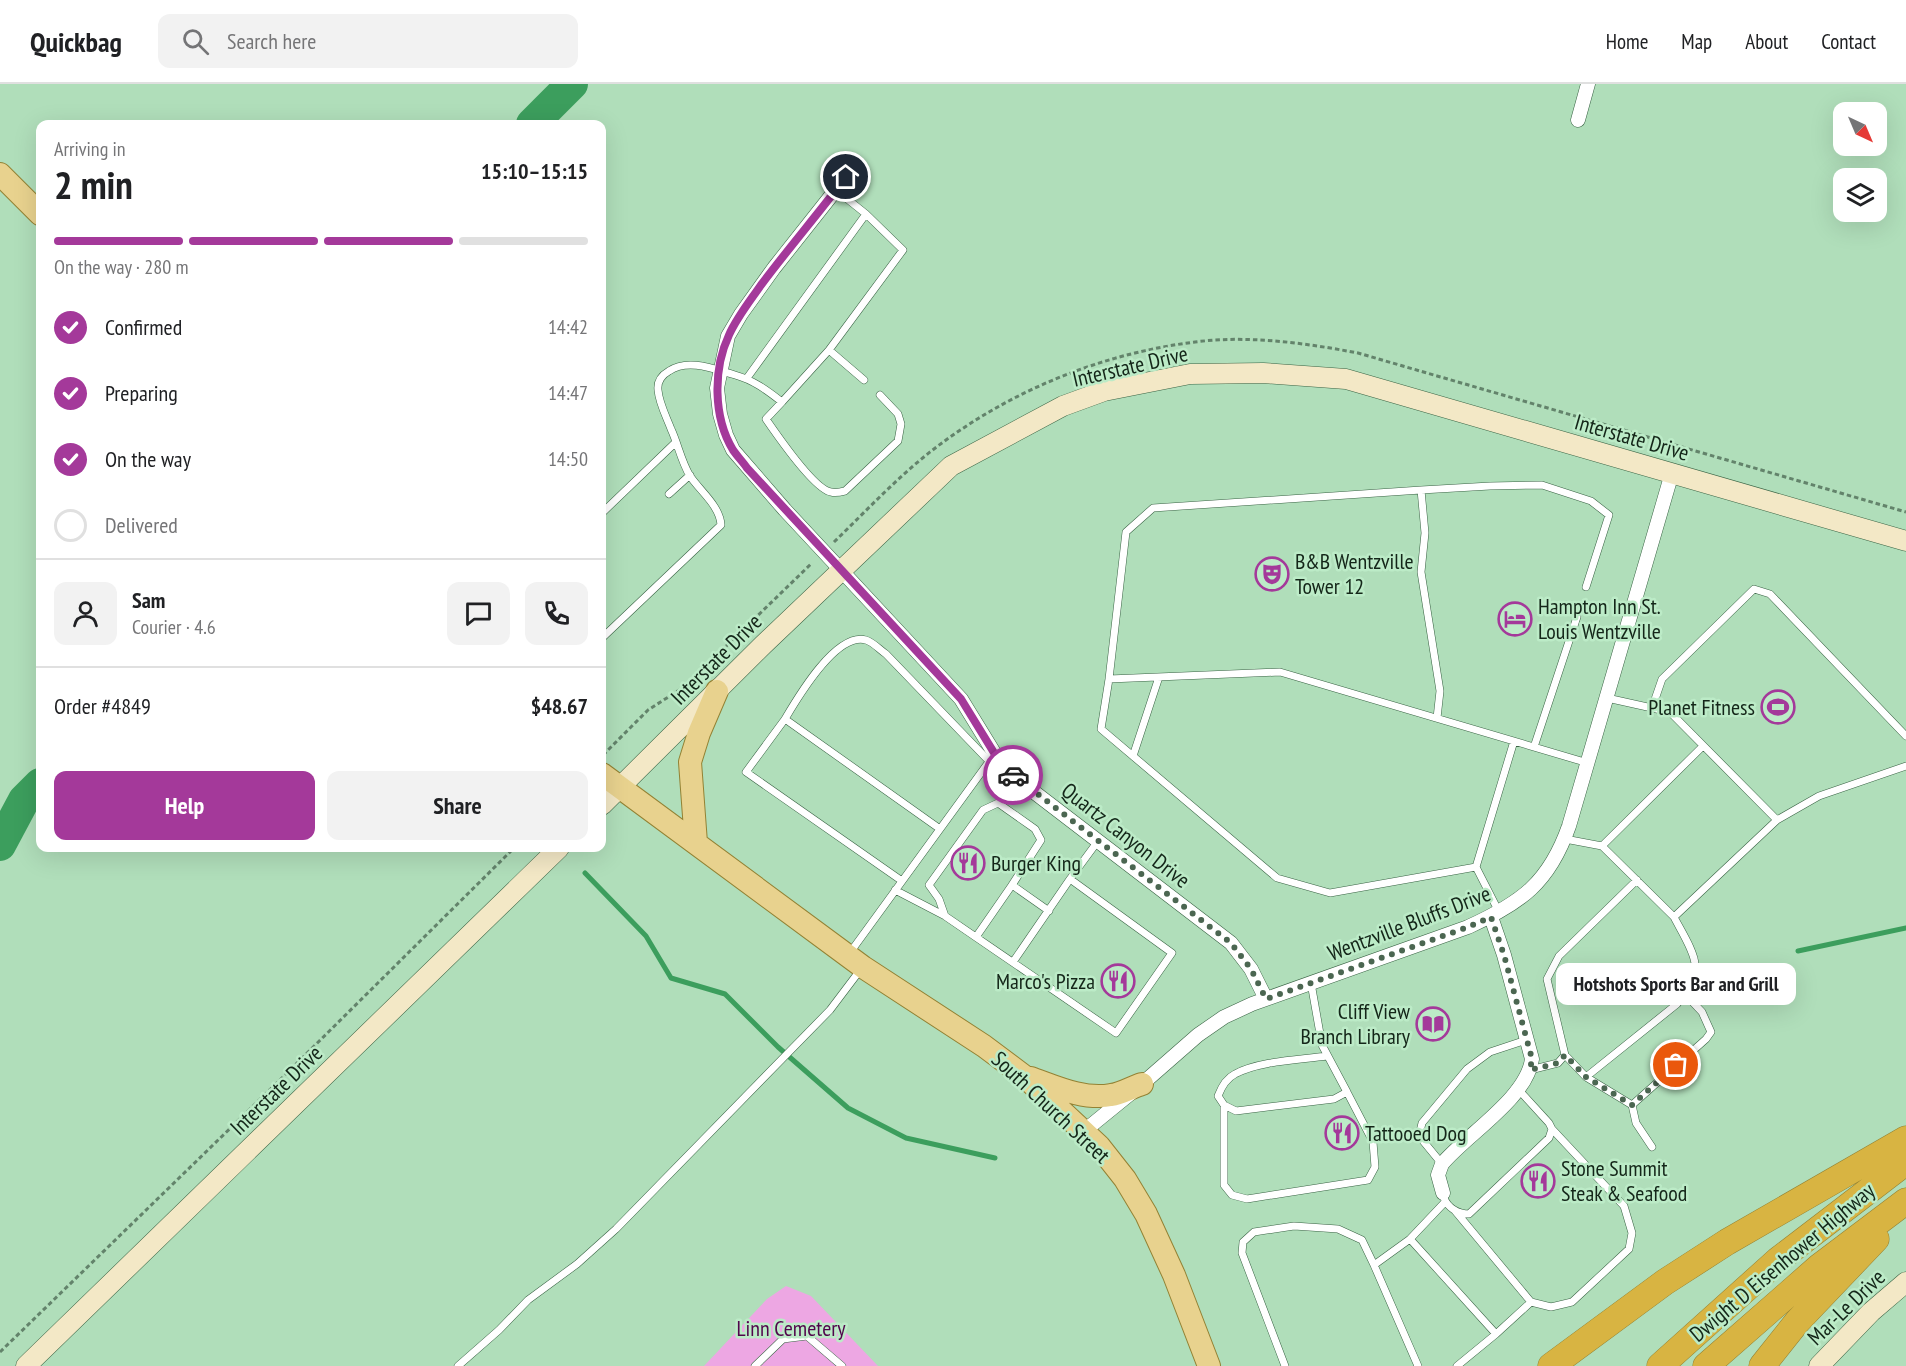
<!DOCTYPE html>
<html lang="en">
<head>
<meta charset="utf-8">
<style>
	:root { --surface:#fff; --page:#f2f2f2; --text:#202124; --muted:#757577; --line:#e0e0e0; --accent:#a4399a }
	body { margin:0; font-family:"PT Sans Narrow",sans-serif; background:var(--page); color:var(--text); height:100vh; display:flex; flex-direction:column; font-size:22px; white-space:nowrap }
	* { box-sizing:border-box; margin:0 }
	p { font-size:20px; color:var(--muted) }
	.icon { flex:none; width:33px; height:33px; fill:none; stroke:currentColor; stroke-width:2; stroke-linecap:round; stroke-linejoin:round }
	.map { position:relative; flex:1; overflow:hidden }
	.details { position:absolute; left:36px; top:36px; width:570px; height:732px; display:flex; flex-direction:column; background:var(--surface); border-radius:12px; box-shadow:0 6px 24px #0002 }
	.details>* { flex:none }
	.needle { width:39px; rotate:136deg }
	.buttons { position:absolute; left:1833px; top:18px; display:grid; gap:12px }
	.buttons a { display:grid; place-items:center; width:54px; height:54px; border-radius:12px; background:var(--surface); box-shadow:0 6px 24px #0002; font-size:30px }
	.pin { position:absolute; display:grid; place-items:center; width:51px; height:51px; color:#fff; margin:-26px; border:3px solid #fff; border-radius:50%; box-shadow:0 2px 6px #0007 }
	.courier { position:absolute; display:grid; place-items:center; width:60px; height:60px; margin:-30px; border:4px solid #a4399a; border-radius:50%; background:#fff; color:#222; box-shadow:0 2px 8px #0007 }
	.bubble { position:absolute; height:42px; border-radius:12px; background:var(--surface); box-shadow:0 6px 24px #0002; font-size:20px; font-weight:700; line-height:42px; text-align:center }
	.overview em { font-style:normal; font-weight:700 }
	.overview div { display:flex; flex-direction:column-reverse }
	.overview { display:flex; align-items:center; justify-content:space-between; height:102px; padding:0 18px }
	h1 { font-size:39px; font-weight:700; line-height:45px }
	.bar { display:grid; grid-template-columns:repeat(4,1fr); gap:9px 6px; align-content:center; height:72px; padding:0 18px }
	.bar i { height:8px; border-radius:4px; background:var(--line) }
	.bar .on { background:var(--accent) }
	.bar p { grid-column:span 4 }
	.line { display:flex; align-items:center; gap:15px; padding:0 18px; border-top:2px solid var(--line) }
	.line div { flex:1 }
	.round { display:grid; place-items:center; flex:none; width:63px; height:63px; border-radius:12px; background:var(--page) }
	ol { padding:0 18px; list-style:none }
	li { display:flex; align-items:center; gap:18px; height:66px }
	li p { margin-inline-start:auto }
	li .icon { padding:6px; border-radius:50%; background:var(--accent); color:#fff; stroke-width:4 }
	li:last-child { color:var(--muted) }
	li i { width:33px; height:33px; border:3px solid var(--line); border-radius:50% }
	.button { display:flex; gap:12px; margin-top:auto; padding:12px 18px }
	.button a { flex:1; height:69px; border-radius:12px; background:var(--accent); color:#fff; font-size:24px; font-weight:700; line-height:69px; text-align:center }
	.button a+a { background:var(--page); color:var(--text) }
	header { display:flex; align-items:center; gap:36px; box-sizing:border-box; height:84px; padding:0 30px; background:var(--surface); border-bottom:2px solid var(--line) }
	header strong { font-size:28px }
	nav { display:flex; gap:33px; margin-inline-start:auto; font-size:21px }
	.search { width:420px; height:54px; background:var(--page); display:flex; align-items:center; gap:15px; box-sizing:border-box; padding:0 21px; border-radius:12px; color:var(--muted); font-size:22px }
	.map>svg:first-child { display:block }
</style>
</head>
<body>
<header>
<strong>Quickbag</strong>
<div class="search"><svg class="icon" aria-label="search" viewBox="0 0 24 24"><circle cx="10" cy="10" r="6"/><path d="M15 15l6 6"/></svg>Search here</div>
<nav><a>Home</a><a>Map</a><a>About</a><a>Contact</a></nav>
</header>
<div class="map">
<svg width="1906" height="1282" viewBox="0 0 1906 1282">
	<rect width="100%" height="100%" fill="#b0deba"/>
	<path fill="#eda7e3" d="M 786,1202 L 811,1212 L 878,1282 L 704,1282 L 767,1215 Z"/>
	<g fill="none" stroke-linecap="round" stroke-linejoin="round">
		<path stroke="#3c9e5d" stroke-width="5" d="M 585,789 L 646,852 L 671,894 L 725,910 L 778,963 L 848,1024 L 906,1054 L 995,1074
			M 1798,867 L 1906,844"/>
		<path stroke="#3c9e5d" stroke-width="32" d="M 532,40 L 572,0
			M 0,761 L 24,716 L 40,700"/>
		<g stroke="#396344" stroke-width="8">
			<path id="lane" d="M 836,106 L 866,130
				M 829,266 L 864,296
				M 747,294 L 866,130 L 903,166 L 829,266 L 782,318
				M 1421,406 L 1490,402 L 1542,401 L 1591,417 L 1609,431 L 1586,503
				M 669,410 L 690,391
				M 602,429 L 676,358
				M 602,554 L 721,441 C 720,422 700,407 690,392 C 681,377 678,360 671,345 C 666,332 659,319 658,306 C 657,297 662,291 669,287 C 688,274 714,285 735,291 C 753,296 767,306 782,318 L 766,335 C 777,351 814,405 831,408 C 835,409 841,408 845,407 L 898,357 L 901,340 L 898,330 L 880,311
				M 1109,595 L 1126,448 L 1153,424 L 1421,406 L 1425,449 L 1421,488 L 1440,607 L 1437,634
				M 1652,624 L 1662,595 L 1754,505 L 1770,510 L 1906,652
				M 785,635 C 798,613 836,548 866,556 C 873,558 880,566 886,570 L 989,677
				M 1514,657 L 1476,783 L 1330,809 L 1277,794 L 1101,645 L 1109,595 L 1280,588 L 1588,679
				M 1534,663 L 1577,533
				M 1133,672 L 1159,593
				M 1777,736 L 1819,712 L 1906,682
				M 1565,755 L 1602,762 L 1674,833 L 1777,736 L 1670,628 L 1607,614
				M 1602,762 L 1703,662
				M 1476,783 L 1499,828
				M 902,797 L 746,688 L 785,635 L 940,745
				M 895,806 L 945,832 L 1116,949 L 1172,869 L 1070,795 L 1098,757
				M 945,832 L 939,815 L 929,801 L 983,726 L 998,719 L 1035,745 L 1041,756 L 1012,801
				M 976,853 L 1012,801 L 1049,827
				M 849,870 L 991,675
				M 1013,878 L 1070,795
				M 1311,899 L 1322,961 L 1347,1008 L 1334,1015 L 1236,1027 L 1224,1021 L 1218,1012 C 1221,1004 1227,994 1235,990 C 1259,977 1299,976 1327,972
				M 1565,971 L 1547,895 L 1559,872 L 1637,796
				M 1530,986 L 1558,979 L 1565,971 L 1586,993 L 1677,920 C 1686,910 1694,894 1695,881 C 1695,868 1680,845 1674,833
				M 1586,993 L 1632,1021 L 1636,1039 L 1652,1063
				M 1224,1021 L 1224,1101 L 1232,1111 L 1247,1115 L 1368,1096 L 1375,1083 L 1373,1058 L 1347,1008
				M 1632,1021 L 1706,955 L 1711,948 L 1702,928 L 1685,910
				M 1442,1080 L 1419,1052 L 1422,1039 L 1467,985 L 1490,968 L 1526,956
				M 1444,1114 C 1448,1124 1458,1130 1469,1130 L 1549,1054 L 1552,1045 L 1549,1039 L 1518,1005
				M 1445,1118 L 1410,1155 L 1496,1250 L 1531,1218
				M 1456,1128 L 1531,1218 L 1551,1223 L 1572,1218 L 1629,1165 L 1632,1149 L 1624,1122 L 1552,1045
				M 1374,1181 L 1418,1282
				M 458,1282 L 499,1246 L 528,1216 L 577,1180 L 616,1145 L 830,926 L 861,885
				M 755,1282 L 783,1255 L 807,1252 L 842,1282
				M 1285,1282 L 1242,1169 L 1243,1158 L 1254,1148 L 1294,1142 L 1338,1145 L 1362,1156 L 1374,1181 L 1410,1155
				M 1457,1282 L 1496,1250"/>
		</g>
		<g stroke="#396344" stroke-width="15">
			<path id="street" d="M 1578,36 L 1588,0
				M 846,93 L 774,184 L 741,230 L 728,252 L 717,304 L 720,330 L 726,351 L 733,366 L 785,426 L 961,615 L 1004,685 L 1231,859 L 1251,885 L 1266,915
				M 1083,1048 L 1142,1000 L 1198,951 L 1224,933 L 1252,920 L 1468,843 C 1521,819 1549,799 1569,742 L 1672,389
				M 1443,1109 L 1438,1091 L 1442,1080 C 1467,1050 1527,1014 1532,975 L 1504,871 L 1491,833"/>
		</g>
		<g stroke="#396344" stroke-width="21">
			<path id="secondary" d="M 602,721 L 763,561 L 951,382 L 1063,322 L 1104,307 L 1190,290 L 1263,289 L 1346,295 L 1906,457
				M 26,1282 L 559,764
				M 1819,1282 L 1871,1228 L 1906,1198"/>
		</g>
		<g stroke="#938234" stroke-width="24">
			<path id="primary" d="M 0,90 L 40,130
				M 602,690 L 863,883 L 984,962 L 1024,992 L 1099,1062 L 1125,1095 L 1146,1130 L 1174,1191 L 1209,1282
				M 696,759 L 690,678 L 699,649 L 717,607
				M 1031,994 C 1056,1003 1084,1016 1111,1011 C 1121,1010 1132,1003 1142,1000"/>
		</g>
		<g stroke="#938234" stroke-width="27">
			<path id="highway" d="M 1551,1282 L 1665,1198 L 1727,1158 L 1906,1055
				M 1660,1282 L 1778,1176 L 1906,1078
				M 1706,1282 L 1820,1182 L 1906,1117
				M 1762,1282 L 1797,1238 L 1876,1155"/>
		</g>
		<path stroke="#63836b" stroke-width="3" stroke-dasharray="4.5 3" stroke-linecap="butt" d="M 834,458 C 866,427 896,395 930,368 C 1007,308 1099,270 1195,258 C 1249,251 1305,259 1358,269 L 1906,428
			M 603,671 L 648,626 L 684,603 L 812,479
			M 0,1268 L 283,993 L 514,764"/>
		<use href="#lane" stroke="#fff" stroke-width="7"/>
		<use href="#street" stroke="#fff" stroke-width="14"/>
		<use href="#secondary" stroke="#f3e8c6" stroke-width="20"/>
		<use href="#primary" stroke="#e8d28e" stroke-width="22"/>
		<use href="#highway" stroke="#d8b442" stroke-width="26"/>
	</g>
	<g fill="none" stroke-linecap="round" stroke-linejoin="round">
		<path stroke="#4b6651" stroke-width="6" stroke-dasharray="0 10.8" d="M 1013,691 L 1231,859 L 1251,885 L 1266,915 L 1468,843 L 1491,833 L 1504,871 L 1532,975 L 1530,986 L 1558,979 L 1565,971 L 1586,993 L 1632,1021 L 1676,981"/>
		<path stroke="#a4399a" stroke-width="8" d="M 846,93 C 818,130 788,165 761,201 C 750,217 737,233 729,251 C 713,285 713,333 733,366 C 737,372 743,378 747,384 L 961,615 L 1004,685 L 1013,691"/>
	</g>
	<defs>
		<g id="theatre-ring" transform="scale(1.725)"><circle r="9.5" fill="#bcebc7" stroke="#a4399a" stroke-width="1.5"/><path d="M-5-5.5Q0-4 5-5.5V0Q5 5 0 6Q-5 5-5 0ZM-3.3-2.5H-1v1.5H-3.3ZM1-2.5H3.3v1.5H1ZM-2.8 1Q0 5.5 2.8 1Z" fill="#a4399a"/></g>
		<g id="hotel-ring" transform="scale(1.725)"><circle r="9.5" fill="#bcebc7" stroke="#a4399a" stroke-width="1.5"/><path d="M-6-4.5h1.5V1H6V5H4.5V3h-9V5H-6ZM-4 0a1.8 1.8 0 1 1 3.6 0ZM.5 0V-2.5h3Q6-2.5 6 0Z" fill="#a4399a"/></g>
		<g id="stadium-ring" transform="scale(1.725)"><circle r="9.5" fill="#bcebc7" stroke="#a4399a" stroke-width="1.5"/><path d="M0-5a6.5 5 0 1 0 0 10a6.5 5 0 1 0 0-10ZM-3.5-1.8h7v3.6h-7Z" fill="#a4399a"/></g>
		<g id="restaurant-ring" transform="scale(1.725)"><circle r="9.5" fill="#bcebc7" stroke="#a4399a" stroke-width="1.5"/><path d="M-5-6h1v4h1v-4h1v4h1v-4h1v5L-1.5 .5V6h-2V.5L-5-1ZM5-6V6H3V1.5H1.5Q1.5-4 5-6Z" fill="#a4399a"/></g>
		<g id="library-ring" transform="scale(1.725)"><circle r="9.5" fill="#bcebc7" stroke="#a4399a" stroke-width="1.5"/><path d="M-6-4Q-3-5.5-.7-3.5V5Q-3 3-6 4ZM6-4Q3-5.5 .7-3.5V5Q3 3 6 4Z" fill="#a4399a"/></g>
	</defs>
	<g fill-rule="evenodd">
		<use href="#theatre-ring" x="1272" y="490"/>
		<use href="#hotel-ring" x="1515" y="535"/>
		<use href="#stadium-ring" x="1778" y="623"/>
		<use href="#restaurant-ring" x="968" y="779"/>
		<use href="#restaurant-ring" x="1118" y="897"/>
		<use href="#library-ring" x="1433" y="940"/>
		<use href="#restaurant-ring" x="1342" y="1049"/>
		<use href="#restaurant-ring" x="1538" y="1097"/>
	</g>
	<g text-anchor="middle" stroke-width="5" stroke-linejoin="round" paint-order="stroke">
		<g font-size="22" fill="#142619" stroke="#bcebc7">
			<text transform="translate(1130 282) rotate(-13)" y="8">Interstate Drive</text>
			<text transform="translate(1632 353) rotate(16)" y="8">Interstate Drive</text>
			<text transform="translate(716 575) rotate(-45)" y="8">Interstate Drive</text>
			<text transform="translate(1126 751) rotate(38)" y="8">Quartz Canyon Drive</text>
			<text transform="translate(1409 839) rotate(-21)" y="8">Wentzville Bluffs Drive</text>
			<text transform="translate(276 1006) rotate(-44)" y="8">Interstate Drive</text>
			<text transform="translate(1051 1023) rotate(43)" y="8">South Church Street</text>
			<text transform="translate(1782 1178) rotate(-40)" y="8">Dwight D Eisenhower Highway</text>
			<text transform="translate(1846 1223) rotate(-44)" y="8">Mar-Le Drive</text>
		</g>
		<g font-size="22" fill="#142619" stroke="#bcebc7" text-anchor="start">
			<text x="1295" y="485">B&amp;B Wentzville<tspan x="1295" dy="25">Tower 12</tspan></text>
			<text x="1538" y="530">Hampton Inn St.<tspan x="1538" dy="25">Louis Wentzville</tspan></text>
			<text x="1755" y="631" text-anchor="end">Planet Fitness</text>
			<text x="991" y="787">Burger King</text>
			<text x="1095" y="905" text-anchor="end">Marco's Pizza</text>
			<text x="1410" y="935" text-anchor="end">Cliff View<tspan x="1410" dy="25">Branch Library</tspan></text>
			<text x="1365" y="1057">Tattooed Dog</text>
			<text x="1561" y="1092">Stone Summit<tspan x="1561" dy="25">Steak &amp; Seafood</tspan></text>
		</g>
		<g font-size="22" fill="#51054c" stroke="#bcebc7">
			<text x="791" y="1252">Linn Cemetery</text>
		</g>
	</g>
</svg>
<div class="buttons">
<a><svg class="needle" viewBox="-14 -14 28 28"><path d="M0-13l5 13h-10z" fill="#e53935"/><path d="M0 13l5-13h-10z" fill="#757577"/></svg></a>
<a><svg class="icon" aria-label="layers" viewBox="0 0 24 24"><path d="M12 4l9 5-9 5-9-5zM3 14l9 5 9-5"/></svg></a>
</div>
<div class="pin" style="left:1676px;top:981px;background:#ea580c"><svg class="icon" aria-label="bag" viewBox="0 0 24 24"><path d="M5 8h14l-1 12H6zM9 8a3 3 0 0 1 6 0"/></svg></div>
<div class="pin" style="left:846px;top:93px;background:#1f2937"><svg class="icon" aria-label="home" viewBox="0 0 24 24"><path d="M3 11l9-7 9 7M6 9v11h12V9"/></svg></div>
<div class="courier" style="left:1013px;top:691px"><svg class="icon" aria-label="car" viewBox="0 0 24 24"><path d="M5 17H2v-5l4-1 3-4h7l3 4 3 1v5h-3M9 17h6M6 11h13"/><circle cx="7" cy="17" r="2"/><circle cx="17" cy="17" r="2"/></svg></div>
<div class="bubble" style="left:1556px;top:879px;width:240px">Hotshots Sports Bar and Grill</div>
<section class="details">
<div class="overview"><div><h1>2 min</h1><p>Arriving in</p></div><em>15:10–15:15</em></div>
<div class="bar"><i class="on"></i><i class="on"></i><i class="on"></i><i></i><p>On the way · 280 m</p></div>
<ol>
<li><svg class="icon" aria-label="check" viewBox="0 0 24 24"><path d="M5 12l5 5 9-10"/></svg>Confirmed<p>14:42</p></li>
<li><svg class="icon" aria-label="check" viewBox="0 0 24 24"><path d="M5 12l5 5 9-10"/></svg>Preparing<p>14:47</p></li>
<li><svg class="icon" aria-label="check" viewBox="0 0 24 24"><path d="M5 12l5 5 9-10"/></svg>On the way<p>14:50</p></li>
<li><i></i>Delivered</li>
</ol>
<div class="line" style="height:108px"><a class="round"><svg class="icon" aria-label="person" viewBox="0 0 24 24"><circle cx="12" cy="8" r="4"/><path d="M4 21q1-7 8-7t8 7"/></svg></a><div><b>Sam</b><p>Courier · 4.6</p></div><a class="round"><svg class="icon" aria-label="chat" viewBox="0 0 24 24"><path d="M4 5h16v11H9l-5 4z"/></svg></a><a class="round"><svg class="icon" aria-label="phone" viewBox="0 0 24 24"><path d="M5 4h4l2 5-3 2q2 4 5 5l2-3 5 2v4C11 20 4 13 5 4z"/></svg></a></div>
<div class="line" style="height:78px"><div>Order #4849</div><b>$48.67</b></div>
<div class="button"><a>Help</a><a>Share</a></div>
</section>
</div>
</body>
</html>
